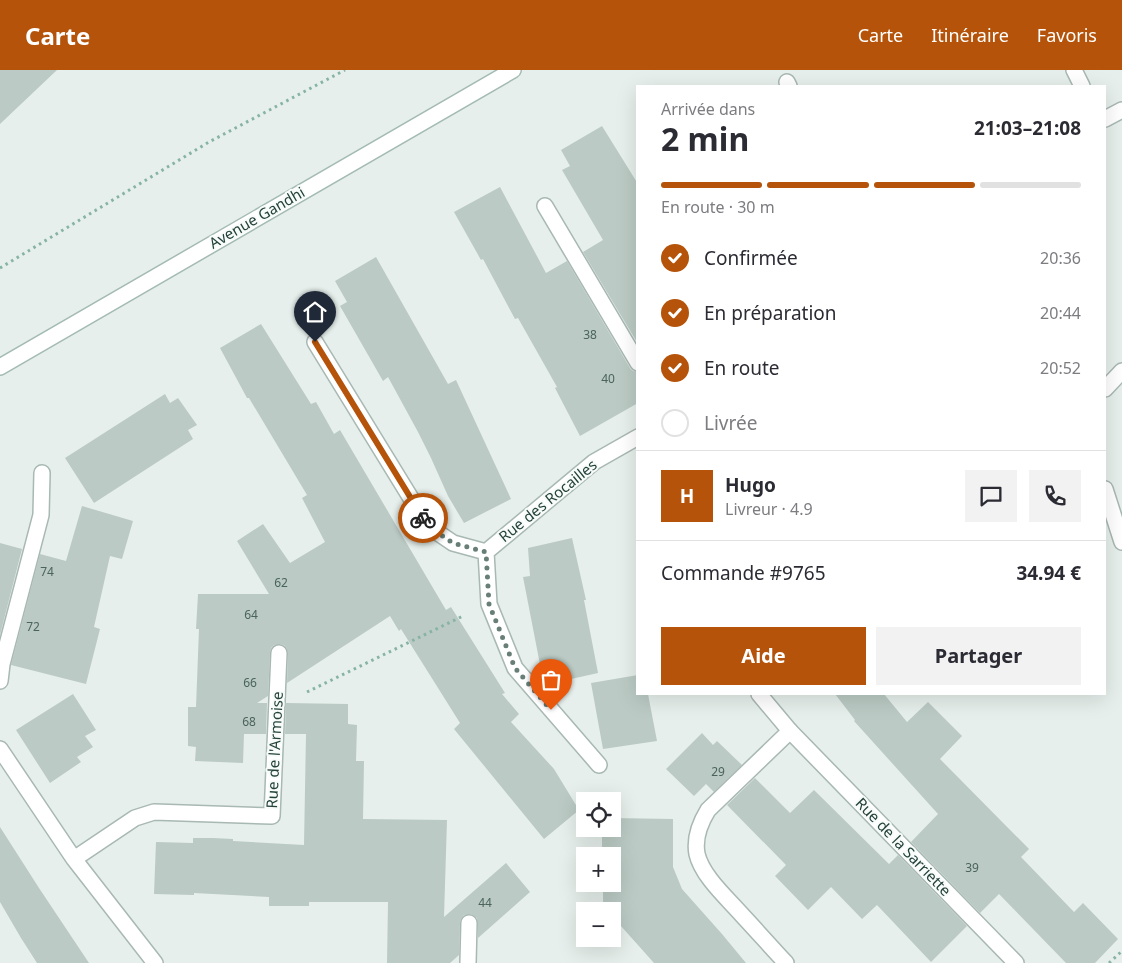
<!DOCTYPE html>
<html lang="fr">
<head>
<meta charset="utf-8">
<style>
	:root { --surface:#fff; --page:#f2f2f3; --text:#2b2b33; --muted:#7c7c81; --line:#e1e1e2; --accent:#b45309 }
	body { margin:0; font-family:"Noto Sans",sans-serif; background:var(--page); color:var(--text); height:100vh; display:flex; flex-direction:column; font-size:19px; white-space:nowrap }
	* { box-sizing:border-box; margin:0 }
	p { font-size:16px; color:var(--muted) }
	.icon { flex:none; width:28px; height:28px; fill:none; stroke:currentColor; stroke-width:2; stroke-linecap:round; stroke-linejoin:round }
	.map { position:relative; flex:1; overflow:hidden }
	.panel { position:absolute; left:636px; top:15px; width:470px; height:610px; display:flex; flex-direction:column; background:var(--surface); border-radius:0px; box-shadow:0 5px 20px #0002 }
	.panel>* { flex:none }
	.tools { position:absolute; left:576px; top:722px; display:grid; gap:10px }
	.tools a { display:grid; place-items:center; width:45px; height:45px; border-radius:0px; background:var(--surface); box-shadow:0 5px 20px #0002; font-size:25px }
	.pin { position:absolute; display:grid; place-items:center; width:42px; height:42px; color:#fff; margin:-51px -21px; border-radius:50% 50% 50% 0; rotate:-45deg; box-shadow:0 0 5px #0007 }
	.pin .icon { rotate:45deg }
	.courier { position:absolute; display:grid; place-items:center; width:50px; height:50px; margin:-25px; border:4px solid #b45309; border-radius:50%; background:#fff; color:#222; box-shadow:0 1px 6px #0007 }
	.overview em { font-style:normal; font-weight:700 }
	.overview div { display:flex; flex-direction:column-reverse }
	.overview { display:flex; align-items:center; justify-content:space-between; height:85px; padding:0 25px }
	h1 { font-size:32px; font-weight:700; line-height:38px }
	.bar { display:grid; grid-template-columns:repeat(4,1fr); gap:8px 5px; align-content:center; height:60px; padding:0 25px }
	.bar i { height:6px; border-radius:4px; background:var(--line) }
	.bar .active { background:var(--accent) }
	.bar p { grid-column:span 4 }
	.line { display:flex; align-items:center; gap:12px; padding:0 25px; border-top:1px solid var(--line) }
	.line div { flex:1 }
	.round { display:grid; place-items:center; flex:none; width:52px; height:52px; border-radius:0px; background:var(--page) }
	ol { padding:0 25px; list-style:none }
	li { display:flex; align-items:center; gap:15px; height:55px }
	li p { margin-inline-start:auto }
	li .icon { padding:5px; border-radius:50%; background:var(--accent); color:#fff; stroke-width:4 }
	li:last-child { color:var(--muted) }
	li i { width:28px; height:28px; border:2px solid var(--line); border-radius:50% }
	.button { display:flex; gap:10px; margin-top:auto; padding:10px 25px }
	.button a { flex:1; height:58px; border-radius:0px; background:var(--accent); color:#fff; font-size:20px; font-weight:700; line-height:58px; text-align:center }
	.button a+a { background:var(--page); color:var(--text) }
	header { display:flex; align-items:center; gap:30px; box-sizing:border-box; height:70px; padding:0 25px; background:var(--accent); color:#fff }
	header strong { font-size:24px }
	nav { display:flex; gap:28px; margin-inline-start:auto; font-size:18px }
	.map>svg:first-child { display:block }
</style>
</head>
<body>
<header>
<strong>Carte</strong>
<nav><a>Carte</a><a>Itinéraire</a><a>Favoris</a></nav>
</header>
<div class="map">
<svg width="1122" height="893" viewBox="0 0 1122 893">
	<rect width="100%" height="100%" fill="#e6efeb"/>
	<path fill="#bbcac4" d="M 0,0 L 57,0 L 0,54 Z
		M 602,56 L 638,114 L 638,274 L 583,182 L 603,170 L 562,100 L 570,96 L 561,80 Z
		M 500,117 L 546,203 L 567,191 L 630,298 L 633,301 L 638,302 L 638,333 L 580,366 L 555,318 L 557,317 L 518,248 L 515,249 L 483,189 L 481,190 L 454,142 Z
		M 376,187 L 448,314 L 456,310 L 511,429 L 464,453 L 448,426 L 431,388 L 418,362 L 388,307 L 383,311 L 340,236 L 347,232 L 335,211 Z
		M 261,254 L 311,334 L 316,332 L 334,364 L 340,360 L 446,540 L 451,537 L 505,623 L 502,624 L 519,644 L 511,652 L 554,699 L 579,740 L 544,769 L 454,659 L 460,653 L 401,559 L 399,561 L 390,546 L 287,613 L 288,583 L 287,579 L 284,575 L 280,574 L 274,575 L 271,578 L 270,583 L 268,626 L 257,633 L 267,633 L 266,664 L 244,664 L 243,693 L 195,691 L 196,677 L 188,676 L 188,637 L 196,637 L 199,559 L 196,559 L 198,524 L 269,524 L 237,471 L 263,454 L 290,493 L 325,472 L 302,428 L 307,425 L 249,328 L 247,328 L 220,278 Z
		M 165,324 L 170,333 L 178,328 L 197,355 L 188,360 L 193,369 L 94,433 L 65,388 Z
		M 82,436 L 133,451 L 122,489 L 110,486 L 94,557 L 100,559 L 86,614 L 11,595 L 40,484 L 66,491 Z
		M 572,468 L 586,530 L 584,530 L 598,603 L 544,615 L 523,507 L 530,506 L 528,478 Z
		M 0,473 L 22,479 L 0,565 Z
		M 638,605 L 638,624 L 648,624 L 657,671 L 603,679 L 591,613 Z
		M 73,624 L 96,660 L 85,666 L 93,677 L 77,687 L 81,692 L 50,713 L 16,660 Z
		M 835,624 L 884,624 L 907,652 L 928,632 L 962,666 L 940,689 L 1029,779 L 1021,787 L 1074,842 L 1083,833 L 1118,869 L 1095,893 L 1066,893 L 999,824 L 980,843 L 911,772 L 938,744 L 854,651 L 855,650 Z
		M 286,633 L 348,634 L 348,654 L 357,655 L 356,691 L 364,691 L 363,749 L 447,750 L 444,847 L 506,793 L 530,822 L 478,868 L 478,853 L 477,848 L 473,845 L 470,844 L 464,845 L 461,849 L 460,853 L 459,885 L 450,893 L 387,893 L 388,832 L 309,832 L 309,836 L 269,836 L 269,827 L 194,823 L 194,825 L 154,824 L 156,772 L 193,773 L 193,768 L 213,768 L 233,769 L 233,771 L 304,775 L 306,664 L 285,664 Z
		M 702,663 L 713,675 L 717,671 L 742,695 L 714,722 L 706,714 L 694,726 L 666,699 Z
		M 755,708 L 790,743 L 814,720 L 889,794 L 898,785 L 967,856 L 931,892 L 877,835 L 862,849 L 831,817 L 808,840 L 775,806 L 786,795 L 727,735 Z
		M 612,748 L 673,749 L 673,797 L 682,819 L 722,864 L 746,893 L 654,893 L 612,846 L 612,841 L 603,841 L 603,814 L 612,814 L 612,786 L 602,786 L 602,759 L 612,759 Z
		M 0,757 L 39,818 L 89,893 L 37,893 L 21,868 L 0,832 Z"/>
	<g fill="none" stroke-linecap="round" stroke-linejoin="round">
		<g stroke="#a8b8b2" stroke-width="18">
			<path id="service" d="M 759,624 L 790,661"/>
		</g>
		<g stroke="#a8b8b2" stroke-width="18">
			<path id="minor" d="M 1074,0 L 1082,16
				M 787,12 L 789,16
				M 1105,49 L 1122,40
				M 545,136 L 638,293
				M 315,272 L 428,456 L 453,473 L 486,482 L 594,392 L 638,367
				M 1105,319 L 1122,301
				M 1105,419 L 1122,472
				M 486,482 L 489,534 L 515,598 L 599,695
				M 0,611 L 2,594 L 41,445 L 42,403
				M 0,679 L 74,789 L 155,893
				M 74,789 L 135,748 L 154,742 L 272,746 L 279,583
				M 468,893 L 469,853
				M 786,893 C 771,877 757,861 742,845 C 727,828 702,806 697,784 C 694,768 700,753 708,740 L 790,661 L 1016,893"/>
		</g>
		<g stroke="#a4bbb3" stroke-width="18">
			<path id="secondary" d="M 0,297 L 513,0"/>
		</g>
		<path stroke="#86b3a5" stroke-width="3" stroke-dasharray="2.5 4" stroke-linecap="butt" d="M 0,198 L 209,72 L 345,0
			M 307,622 L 463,546
			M 1109,893 L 1122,881"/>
		<use href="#service" stroke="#fff" stroke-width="15"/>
		<use href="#minor" stroke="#fff" stroke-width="15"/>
		<use href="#secondary" stroke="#fff" stroke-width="15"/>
	</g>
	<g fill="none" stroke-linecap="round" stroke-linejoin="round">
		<path stroke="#687f78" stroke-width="5" stroke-dasharray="0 9" d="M 423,448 L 428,456 L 453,473 L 486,482 L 489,534 L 515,598 L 551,640"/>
		<path stroke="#b45309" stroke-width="6" d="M 315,272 L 423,448"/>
	</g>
	<g text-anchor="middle" stroke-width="4" stroke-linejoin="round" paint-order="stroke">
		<g font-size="12" fill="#4a645c">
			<text x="590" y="269">38</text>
			<text x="608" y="313">40</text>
			<text x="47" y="506">74</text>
			<text x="281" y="517">62</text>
			<text x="251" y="549">64</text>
			<text x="33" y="561">72</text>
			<text x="250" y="617">66</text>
			<text x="249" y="656">68</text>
			<text x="718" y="706">29</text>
			<text x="972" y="802">39</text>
			<text x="485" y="837">44</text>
		</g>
		<g font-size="15" fill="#24423a" stroke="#f7fbf9">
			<text transform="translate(257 148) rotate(-30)" y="5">Avenue Gandhi</text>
			<text transform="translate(548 431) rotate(-39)" y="5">Rue des Rocailles</text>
			<text transform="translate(275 680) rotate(-87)" y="5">Rue de l'Armoise</text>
			<text transform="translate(903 777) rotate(46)" y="5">Rue de la Sarriette</text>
		</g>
	</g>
</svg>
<div class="tools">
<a><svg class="icon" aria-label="locate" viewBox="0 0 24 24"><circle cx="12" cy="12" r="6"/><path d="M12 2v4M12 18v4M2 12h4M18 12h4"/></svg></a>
<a>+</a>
<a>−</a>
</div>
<div class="pin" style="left:551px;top:640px;background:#ea580c"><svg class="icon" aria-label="bag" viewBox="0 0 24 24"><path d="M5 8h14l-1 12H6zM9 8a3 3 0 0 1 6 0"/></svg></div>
<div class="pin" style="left:315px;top:272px;background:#1f2937"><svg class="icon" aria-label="home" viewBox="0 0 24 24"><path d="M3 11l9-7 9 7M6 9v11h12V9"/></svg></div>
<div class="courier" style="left:423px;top:448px"><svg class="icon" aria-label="bike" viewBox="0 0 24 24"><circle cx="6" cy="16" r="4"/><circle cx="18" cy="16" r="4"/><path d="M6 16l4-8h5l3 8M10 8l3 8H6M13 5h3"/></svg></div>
<section class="panel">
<div class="overview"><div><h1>2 min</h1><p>Arrivée dans</p></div><em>21:03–21:08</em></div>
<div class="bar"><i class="active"></i><i class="active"></i><i class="active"></i><i></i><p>En route · 30 m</p></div>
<ol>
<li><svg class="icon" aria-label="check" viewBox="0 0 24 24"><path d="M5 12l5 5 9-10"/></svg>Confirmée<p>20:36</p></li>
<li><svg class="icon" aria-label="check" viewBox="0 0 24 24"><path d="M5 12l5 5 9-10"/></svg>En préparation<p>20:44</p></li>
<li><svg class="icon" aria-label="check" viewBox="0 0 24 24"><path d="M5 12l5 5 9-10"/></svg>En route<p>20:52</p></li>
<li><i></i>Livrée</li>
</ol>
<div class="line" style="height:90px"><b class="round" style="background:var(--accent);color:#fff">H</b><div><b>Hugo</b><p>Livreur · 4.9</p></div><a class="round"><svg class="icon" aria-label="chat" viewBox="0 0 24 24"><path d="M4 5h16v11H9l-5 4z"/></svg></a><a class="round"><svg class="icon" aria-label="phone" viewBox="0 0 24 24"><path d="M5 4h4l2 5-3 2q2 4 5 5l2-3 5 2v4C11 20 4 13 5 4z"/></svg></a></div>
<div class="line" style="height:65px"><div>Commande #9765</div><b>34.94 €</b></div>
<div class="button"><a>Aide</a><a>Partager</a></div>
</section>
</div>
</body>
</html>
